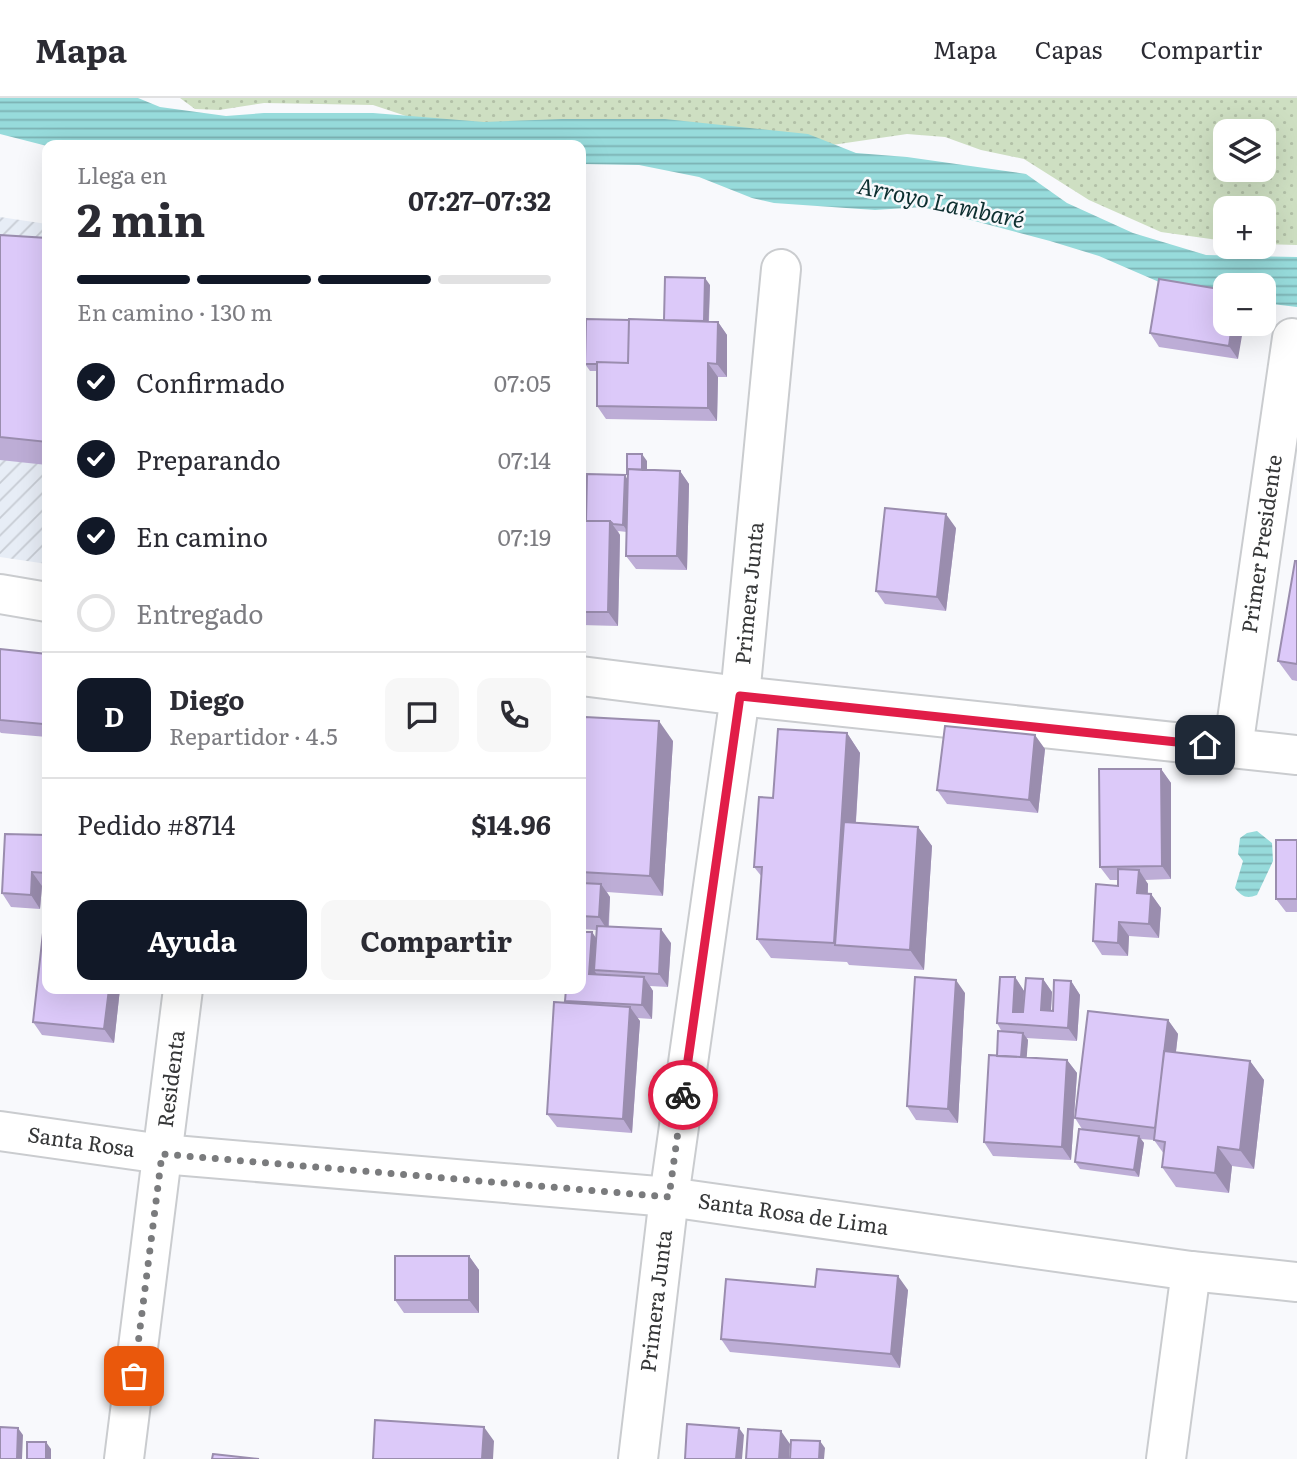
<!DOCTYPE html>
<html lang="es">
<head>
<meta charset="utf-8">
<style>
	:root { --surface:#fff; --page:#f7f7f7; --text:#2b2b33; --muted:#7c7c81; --line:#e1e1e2; --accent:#111827 }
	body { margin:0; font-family:Literata,serif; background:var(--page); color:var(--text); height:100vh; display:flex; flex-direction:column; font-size:26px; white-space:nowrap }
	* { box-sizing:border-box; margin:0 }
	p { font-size:23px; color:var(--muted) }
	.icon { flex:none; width:38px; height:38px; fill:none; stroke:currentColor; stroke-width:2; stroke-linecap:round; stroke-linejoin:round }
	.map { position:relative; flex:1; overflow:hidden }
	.panel { position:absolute; left:42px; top:42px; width:544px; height:854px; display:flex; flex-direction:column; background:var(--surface); border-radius:14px; box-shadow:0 7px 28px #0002 }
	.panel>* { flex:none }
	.controls { position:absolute; left:1213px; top:21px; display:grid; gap:14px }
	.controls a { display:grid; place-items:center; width:63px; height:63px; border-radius:14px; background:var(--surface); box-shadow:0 7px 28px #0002; font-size:35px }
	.pin { position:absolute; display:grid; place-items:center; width:60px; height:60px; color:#fff; margin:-30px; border-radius:14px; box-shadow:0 4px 10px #0006 }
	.courier { position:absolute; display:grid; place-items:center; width:70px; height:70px; margin:-35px; border:5px solid #e11d48; border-radius:50%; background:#fff; color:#222; box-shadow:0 2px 9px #0007 }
	.head em { font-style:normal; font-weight:700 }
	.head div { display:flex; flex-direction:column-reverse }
	.head { display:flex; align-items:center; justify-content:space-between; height:119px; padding:0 35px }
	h1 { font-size:46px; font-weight:700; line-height:52px }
	.bar { display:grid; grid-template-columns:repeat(4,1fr); gap:10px 7px; align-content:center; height:84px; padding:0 35px }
	.bar i { height:9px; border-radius:5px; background:var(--line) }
	.bar .on { background:var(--accent) }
	.bar p { grid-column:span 4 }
	.line { display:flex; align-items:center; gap:18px; padding:0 35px; border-top:2px solid var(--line) }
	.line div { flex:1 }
	.round { display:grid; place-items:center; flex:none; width:74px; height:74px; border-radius:14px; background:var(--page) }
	ol { padding:0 35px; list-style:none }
	li { display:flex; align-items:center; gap:21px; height:77px }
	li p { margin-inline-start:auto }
	li .icon { padding:7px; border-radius:50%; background:var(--accent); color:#fff; stroke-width:4 }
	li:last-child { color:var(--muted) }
	li i { width:38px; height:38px; border:4px solid var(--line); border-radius:50% }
	.action { display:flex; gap:14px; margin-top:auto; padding:14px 35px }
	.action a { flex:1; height:80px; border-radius:14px; background:var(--accent); color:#fff; font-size:28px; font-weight:700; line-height:80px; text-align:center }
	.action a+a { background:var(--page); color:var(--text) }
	header { display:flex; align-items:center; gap:42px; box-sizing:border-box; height:98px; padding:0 35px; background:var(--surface); border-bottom:2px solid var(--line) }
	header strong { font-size:33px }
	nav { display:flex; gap:38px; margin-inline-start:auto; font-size:24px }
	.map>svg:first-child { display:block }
</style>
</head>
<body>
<header>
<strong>Mapa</strong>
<nav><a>Mapa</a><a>Capas</a><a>Compartir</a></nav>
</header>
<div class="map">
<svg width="1297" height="1361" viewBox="0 0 1297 1361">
	<defs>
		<pattern id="industrial-furrows" width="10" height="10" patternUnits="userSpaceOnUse" patternTransform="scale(1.75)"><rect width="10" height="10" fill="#e7edf6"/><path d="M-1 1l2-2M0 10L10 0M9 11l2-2" fill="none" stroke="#c7ccd4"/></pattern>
		<pattern id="park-dots" width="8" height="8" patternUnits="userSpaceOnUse" patternTransform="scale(1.75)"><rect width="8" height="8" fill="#cedfc2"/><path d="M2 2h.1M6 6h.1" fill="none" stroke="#b2c0a7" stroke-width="1.8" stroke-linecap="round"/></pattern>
		<pattern id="water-rules" width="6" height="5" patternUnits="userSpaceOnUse" patternTransform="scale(1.75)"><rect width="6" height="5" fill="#97dbdb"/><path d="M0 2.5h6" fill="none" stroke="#7cb2b3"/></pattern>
	</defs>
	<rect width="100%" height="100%" fill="#f8f9fc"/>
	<path fill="url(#industrial-furrows)" d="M 0,119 L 47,126 L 47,466 L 0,459 Z"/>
	<path fill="url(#park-dots)" fill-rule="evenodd" d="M 180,0 L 1297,0 L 1297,147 L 1264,146 L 1264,110 L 1225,110 L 1225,143 L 1161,134 L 1089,102 L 1024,61 L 981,52 L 945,39 L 907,36 L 832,47 L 569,34 L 412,20 L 373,7 L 264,5 L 219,12 L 195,11 ZM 1225,33 L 1264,33 L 1264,72 L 1225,72 Z"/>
	<path fill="url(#water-rules)" d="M 0,0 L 138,0 L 160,9 L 226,18 L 264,15 L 373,15 L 484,24 L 562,21 L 665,21 L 808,36 L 856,55 L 907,59 L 1026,76 L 1067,105 L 1133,135 L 1206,157 L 1297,159 L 1297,209 L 1264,205 L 1264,187 L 1225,187 L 1225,200 L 1166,187 L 1099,158 L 1050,143 L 922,109 L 875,112 L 774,105 L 752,100 L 699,79 L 639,67 L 581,66 L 581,47 L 47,48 L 0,36 Z
		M 1257,733 L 1272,745 L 1273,763 L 1257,797 C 1247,801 1242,799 1235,790 L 1243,763 L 1238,756 L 1240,740 L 1247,735 Z"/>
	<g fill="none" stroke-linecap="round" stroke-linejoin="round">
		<g stroke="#cacccf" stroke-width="42">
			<g id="street">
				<path d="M 0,496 L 47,504"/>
				<path d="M 581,578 L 740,598 L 1297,657"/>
				<path id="s1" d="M 1233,650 L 1292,240"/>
				<path id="s2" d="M 0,1033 L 162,1056 L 669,1099 L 1191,1173 L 1297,1184"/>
				<path id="s3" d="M 124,1361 L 183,891"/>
				<path id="s4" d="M 638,1361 L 669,1099 L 740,598 L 781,171"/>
				<path d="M 1166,1361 L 1191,1173"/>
			</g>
		</g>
		<use href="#street" stroke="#fff" stroke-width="38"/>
	</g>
	<path fill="#bdadd6" d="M 0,137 L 47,140 L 47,367 L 0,362 Z
		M 710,187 L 709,223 L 718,224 L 727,237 L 727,279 L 718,279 L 717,323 L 606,321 L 597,308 L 597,273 L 590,273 L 585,266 L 664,222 Z
		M 1225,192 L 1238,261 L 1159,249 L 1150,235 Z
		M 647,363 L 647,372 L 680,373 L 689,386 L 687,472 L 636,471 L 626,458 L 627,434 L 618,433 L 620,437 L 618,528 L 581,527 L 581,423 L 586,423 L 628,382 L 628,378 L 627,376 Z
		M 956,430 L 946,513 L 885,506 L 876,493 Z
		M 1297,463 L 1297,583 L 1292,582 L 1278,563 Z
		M 0,551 L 47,556 L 47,639 L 1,635 L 0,634 Z
		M 847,635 L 860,655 L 856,724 L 918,729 L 932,748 L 924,872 L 849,867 L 847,864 L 771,860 L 757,841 L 762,779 L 754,769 L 773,700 Z
		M 673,643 L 663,798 L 607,794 L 610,799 L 609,828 L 671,845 L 668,889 L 650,888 L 653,893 L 652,921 L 637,920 L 640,923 L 632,1035 L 557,1029 L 547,1016 L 567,905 L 565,903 L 592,834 L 596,840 L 596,832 L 581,831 L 581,659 Z
		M 1045,651 L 1038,715 L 947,706 L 937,692 Z
		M 1161,671 L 1171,685 L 1171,781 L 1145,782 L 1148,786 L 1148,796 L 1151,796 L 1161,810 L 1159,840 L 1129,838 L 1128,858 L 1102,857 L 1093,843 L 1118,788 L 1118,782 L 1110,782 L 1100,769 Z
		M 47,737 L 47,788 L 42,788 L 40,811 L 11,809 L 2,795 Z
		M 1297,742 L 1297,814 L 1286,814 L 1276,801 Z
		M 1015,879 L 1024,893 L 1043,881 L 1052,894 L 1051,913 L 1053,913 L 1071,883 L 1080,897 L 1077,943 L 1026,940 L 1028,942 L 1026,959 L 1067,962 L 1077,975 L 1071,1062 L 993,1058 L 984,1044 L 997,958 L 1002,934 L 997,925 Z
		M 120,891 L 114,945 L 42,937 L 33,924 Z
		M 965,895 L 958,1025 L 916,1022 L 907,1008 Z
		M 1168,922 L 1178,936 L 1176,954 L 1250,963 L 1264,982 L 1254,1071 L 1232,1068 L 1229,1095 L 1176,1089 L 1162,1069 L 1164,1056 L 1154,1042 L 1140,1041 L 1144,1045 L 1139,1079 L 1080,1071 L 1075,1064 L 1082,1031 L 1075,1020 Z
		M 469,1158 L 479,1172 L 479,1215 L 404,1215 L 395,1202 Z
		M 815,1189 L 908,1192 L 900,1270 L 730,1254 L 721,1241 Z"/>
	<path fill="#9a8dae" d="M 705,180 L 710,187 L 708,236 L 704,229 Z
		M 718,224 L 727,237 L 727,279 L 717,266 Z
		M 1232,226 L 1244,226 L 1238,261 L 1229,248 Z
		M 708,265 L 718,279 L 717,323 L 708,310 Z
		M 642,356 L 647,363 L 647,383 L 642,376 Z
		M 680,373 L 689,386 L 687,472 L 677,458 Z
		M 625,377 L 629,384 L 628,434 L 623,427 Z
		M 946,416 L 956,430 L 946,513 L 937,499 Z
		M 610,423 L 620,437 L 618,528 L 608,514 Z
		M 47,573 L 47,632 L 43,626 Z
		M 659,623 L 673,643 L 663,798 L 650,778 Z
		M 847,635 L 860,655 L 848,848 L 835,847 L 834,845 Z
		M 1035,637 L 1045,651 L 1038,715 L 1029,702 Z
		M 1161,671 L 1171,685 L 1171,781 L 1162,768 Z
		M 918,729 L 932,748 L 924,872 L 910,852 Z
		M 1139,772 L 1148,786 L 1147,809 L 1137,795 Z
		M 32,774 L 42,788 L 40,811 L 31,797 Z
		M 601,786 L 610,799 L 608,833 L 599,819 Z
		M 1151,796 L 1161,810 L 1159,840 L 1149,826 Z
		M 1119,824 L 1129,838 L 1128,858 L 1118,845 Z
		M 661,831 L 671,845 L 668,889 L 659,876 Z
		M 592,834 L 601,848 L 594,872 L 599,880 L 589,876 Z
		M 644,879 L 653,893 L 652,921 L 642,907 Z
		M 1015,879 L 1024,893 L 1022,927 L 1013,914 Z
		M 1043,881 L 1052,894 L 1050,926 L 1041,912 Z
		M 956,882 L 965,895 L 958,1025 L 948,1011 Z
		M 1071,883 L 1080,897 L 1077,943 L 1068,930 Z
		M 109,891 L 120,891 L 114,945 L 104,931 Z
		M 630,909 L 640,923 L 632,1035 L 623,1021 Z
		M 1168,922 L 1178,936 L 1165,1044 L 1156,1030 Z
		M 1023,935 L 1028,942 L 1026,969 L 1021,962 Z
		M 1067,962 L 1077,975 L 1071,1062 L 1062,1049 Z
		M 1250,963 L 1264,982 L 1254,1071 L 1240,1052 Z
		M 1139,1038 L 1144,1045 L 1139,1079 L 1134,1072 Z
		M 1218,1049 L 1232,1068 L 1229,1095 L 1215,1075 Z
		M 469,1158 L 479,1172 L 479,1215 L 469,1202 Z
		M 898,1178 L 908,1192 L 900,1270 L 891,1256 Z
		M 484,1329 L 494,1343 L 493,1361 L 482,1361 Z
		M 18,1330 L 23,1337 L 22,1361 L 17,1361 Z
		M 739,1330 L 744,1337 L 742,1361 L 736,1361 Z
		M 781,1333 L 790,1346 L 789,1361 L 779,1361 Z
		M 820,1343 L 825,1350 L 824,1361 L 819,1361 Z
		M 46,1344 L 51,1351 L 51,1361 L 46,1361 Z"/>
	<path fill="#dcc9f9" stroke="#9a8dae" stroke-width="2" d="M 0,137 L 47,140 L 47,344 L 0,339 Z
		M 665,179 L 705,180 L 704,223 L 664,222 Z
		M 1159,181 L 1225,192 L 1225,226 L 1232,226 L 1229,248 L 1150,235 Z
		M 586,221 L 629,222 L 628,265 L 597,264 L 597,266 L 585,266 Z
		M 629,221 L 718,224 L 717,266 L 708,265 L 708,310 L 597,308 L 597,264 L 628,265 Z
		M 627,356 L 642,356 L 642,372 L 628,371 L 628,376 L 627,376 Z
		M 628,371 L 680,373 L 677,458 L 626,458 Z
		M 587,376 L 625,377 L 623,427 L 613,426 L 610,423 L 586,423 Z
		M 885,410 L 946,416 L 937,499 L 876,493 Z
		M 581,423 L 610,423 L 608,514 L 581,514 Z
		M 1295,463 L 1297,463 L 1297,566 L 1278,563 Z
		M 0,551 L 47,556 L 47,573 L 43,626 L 0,622 Z
		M 585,619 L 659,623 L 650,778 L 581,774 L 581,686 Z
		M 945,628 L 1035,637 L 1029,702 L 937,692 Z
		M 778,631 L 847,635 L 834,845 L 757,841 L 762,769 L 754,769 L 759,699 L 773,700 Z
		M 581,659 L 583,659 L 581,686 Z
		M 1099,671 L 1161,671 L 1162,768 L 1100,769 Z
		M 844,724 L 918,729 L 910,852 L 835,847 Z
		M 5,736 L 47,737 L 47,775 L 32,774 L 31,797 L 2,795 Z
		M 1276,742 L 1297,742 L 1297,801 L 1276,801 Z
		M 1118,771 L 1139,772 L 1137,795 L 1151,796 L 1149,826 L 1119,824 L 1118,845 L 1093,843 L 1096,786 L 1118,788 Z
		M 581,785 L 601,786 L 599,819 L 581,818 Z
		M 45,817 L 47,817 L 47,891 L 109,891 L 104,931 L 33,924 Z
		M 597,828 L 661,831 L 659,876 L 594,872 Z
		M 581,834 L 592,834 L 589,876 L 644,879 L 642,907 L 565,903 L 566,891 L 581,891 Z
		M 915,879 L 956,882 L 948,1011 L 907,1008 Z
		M 1000,879 L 1015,879 L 1013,914 L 1023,914 L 1026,880 L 1043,881 L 1041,912 L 1053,913 L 1054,882 L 1071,883 L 1068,930 L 997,925 Z
		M 554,904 L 630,909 L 623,1021 L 547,1016 Z
		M 1088,913 L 1168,922 L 1155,1030 L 1075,1020 Z
		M 998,933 L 1023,935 L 1021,959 L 997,958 Z
		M 1164,953 L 1250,963 L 1240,1052 L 1218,1049 L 1215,1075 L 1162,1069 L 1165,1044 L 1154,1042 Z
		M 989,957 L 1067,962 L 1062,1049 L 984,1044 Z
		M 1079,1031 L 1139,1038 L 1134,1072 L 1075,1064 Z
		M 395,1158 L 469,1158 L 469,1202 L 395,1202 Z
		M 817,1171 L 898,1178 L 891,1256 L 721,1241 L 726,1181 L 815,1189 Z
		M 375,1322 L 484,1329 L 482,1361 L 373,1361 Z
		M 687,1326 L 739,1330 L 736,1361 L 685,1361 Z
		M 0,1329 L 18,1330 L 17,1361 L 0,1361 Z
		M 748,1331 L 781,1333 L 779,1361 L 746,1361 Z
		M 791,1342 L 820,1343 L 819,1361 L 790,1361 Z
		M 27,1344 L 46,1344 L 46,1361 L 27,1361 Z
		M 213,1356 L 259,1361 L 212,1361 Z"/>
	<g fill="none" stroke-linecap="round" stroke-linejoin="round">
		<path stroke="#7a7b7d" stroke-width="7" stroke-dasharray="0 12.6" d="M 134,1278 L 162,1056 L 669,1099 L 683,997"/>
		<path stroke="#e11d48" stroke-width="9" d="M 683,997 L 740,598 L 1205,647"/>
	</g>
	<g text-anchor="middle" stroke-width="5" stroke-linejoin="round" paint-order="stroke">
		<g font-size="21" fill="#363738" stroke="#f8f9fc">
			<text dy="7" stroke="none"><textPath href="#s1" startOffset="206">Primer Presidente</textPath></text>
			<text dy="7" stroke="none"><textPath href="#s4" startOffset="873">Primera Junta</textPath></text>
			<text dy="7" stroke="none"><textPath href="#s3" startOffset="383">Residenta</textPath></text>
			<text dy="7" stroke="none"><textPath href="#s2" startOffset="82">Santa Rosa</textPath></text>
			<text dy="7" stroke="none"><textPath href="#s2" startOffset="798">Santa Rosa de Lima</textPath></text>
			<text dy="7" stroke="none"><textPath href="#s4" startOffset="159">Primera Junta</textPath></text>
		</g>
		<g font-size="23" font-style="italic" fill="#0d2f30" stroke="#f8f9fc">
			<text transform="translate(941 105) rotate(12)" y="8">Arroyo Lambaré</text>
		</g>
	</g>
</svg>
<div class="controls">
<a><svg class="icon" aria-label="layers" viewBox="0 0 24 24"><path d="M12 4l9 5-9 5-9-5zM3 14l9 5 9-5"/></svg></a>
<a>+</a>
<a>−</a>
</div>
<div class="pin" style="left:134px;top:1278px;background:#ea580c"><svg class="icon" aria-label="bag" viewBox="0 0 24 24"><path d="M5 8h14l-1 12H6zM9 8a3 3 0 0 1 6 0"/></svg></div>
<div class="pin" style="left:1205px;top:647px;background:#1f2937"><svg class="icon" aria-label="home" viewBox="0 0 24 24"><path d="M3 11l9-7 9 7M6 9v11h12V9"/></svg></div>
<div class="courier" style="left:683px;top:997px"><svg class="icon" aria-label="bike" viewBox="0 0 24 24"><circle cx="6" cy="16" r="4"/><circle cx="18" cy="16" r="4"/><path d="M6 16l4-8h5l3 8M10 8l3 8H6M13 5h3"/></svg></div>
<section class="panel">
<div class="head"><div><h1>2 min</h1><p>Llega en</p></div><em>07:27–07:32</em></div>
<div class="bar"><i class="on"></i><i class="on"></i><i class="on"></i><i></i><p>En camino · 130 m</p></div>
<ol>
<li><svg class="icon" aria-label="check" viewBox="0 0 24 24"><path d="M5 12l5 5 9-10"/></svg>Confirmado<p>07:05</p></li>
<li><svg class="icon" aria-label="check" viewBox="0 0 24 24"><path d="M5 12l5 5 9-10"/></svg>Preparando<p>07:14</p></li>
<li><svg class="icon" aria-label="check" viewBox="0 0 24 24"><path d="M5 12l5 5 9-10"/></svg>En camino<p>07:19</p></li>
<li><i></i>Entregado</li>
</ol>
<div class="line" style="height:126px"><b class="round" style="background:var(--accent);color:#fff">D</b><div><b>Diego</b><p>Repartidor · 4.5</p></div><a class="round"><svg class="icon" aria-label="chat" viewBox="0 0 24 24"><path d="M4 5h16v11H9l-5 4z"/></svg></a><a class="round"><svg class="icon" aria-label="phone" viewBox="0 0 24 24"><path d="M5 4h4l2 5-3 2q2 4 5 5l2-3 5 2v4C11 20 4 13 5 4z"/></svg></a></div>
<div class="line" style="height:91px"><div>Pedido #8714</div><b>$14.96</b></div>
<div class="action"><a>Ayuda</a><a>Compartir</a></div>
</section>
</div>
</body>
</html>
